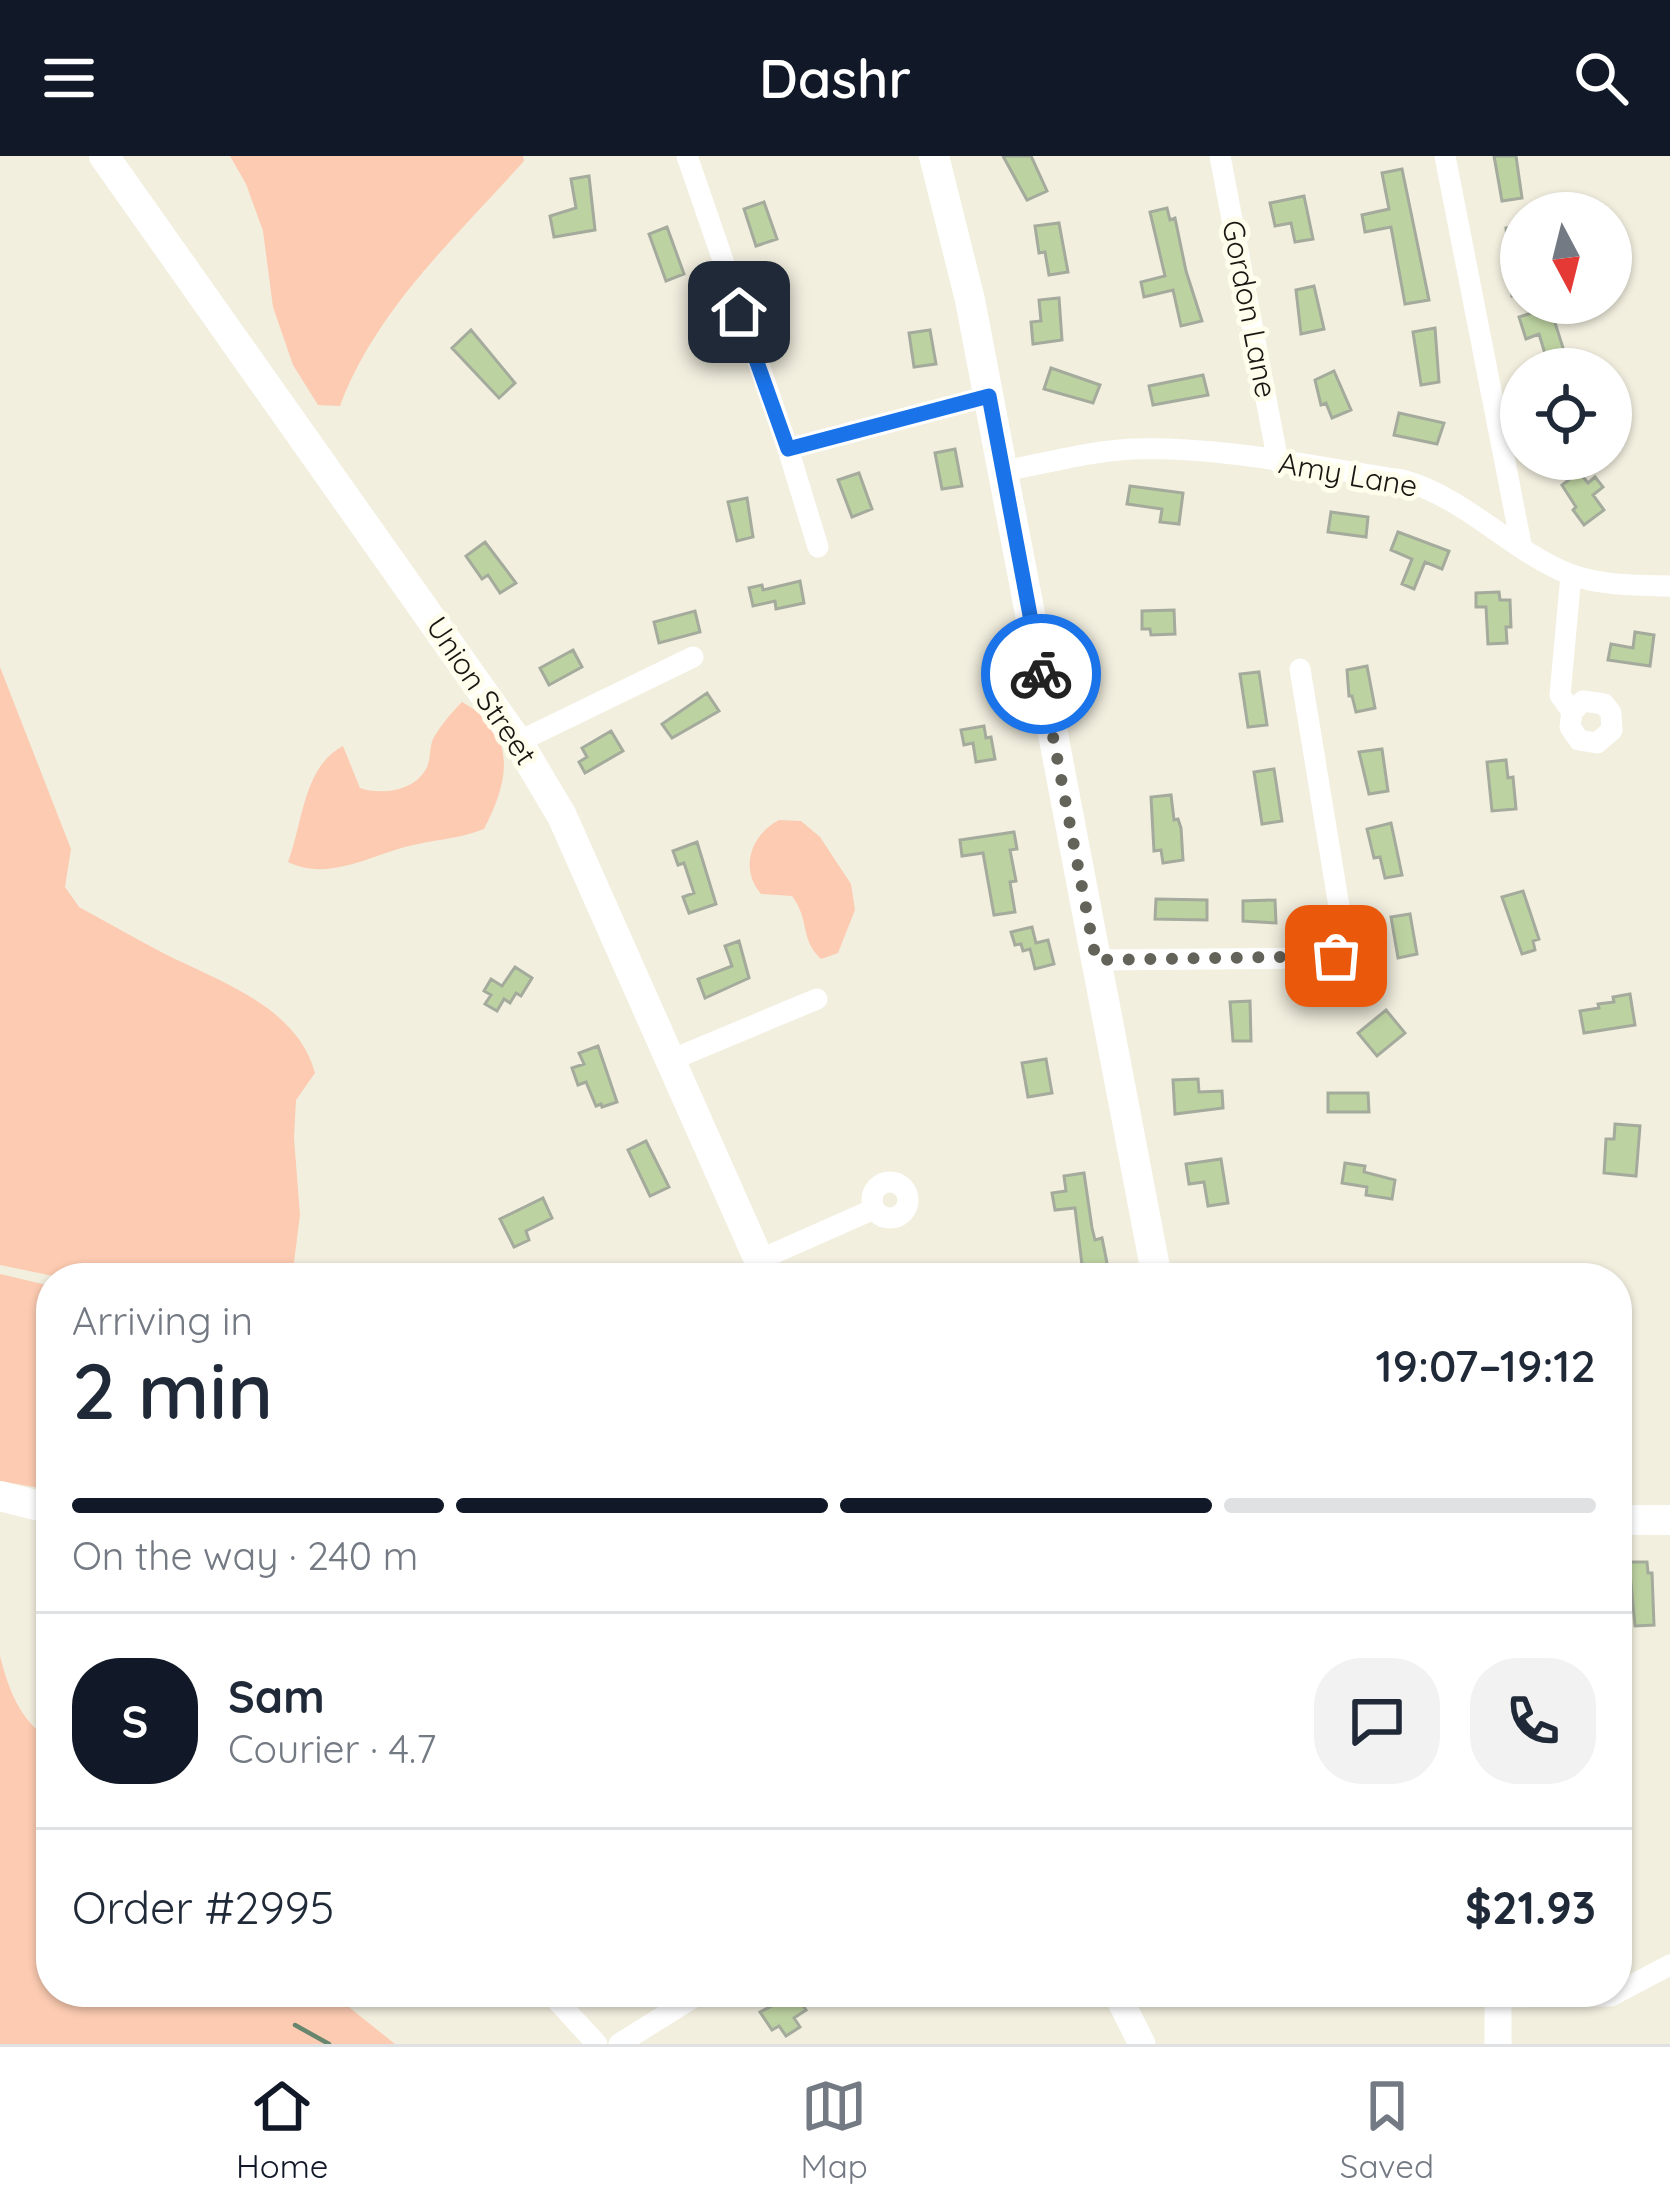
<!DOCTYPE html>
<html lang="en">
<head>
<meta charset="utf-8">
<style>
	:root { --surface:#fff; --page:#f2f2f3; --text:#1f2937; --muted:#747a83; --line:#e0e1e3; --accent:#111827 }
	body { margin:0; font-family:Quicksand,sans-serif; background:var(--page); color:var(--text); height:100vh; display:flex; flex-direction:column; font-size:45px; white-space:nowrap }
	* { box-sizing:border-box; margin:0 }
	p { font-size:39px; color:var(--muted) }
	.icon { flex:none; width:66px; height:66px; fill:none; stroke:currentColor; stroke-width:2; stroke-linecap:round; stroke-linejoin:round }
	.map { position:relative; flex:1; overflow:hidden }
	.panel { position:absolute; left:36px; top:1107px; width:1596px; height:744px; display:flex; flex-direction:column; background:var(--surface); border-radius:48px; box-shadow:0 3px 9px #0004 }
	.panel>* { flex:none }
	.needle { width:78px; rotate:173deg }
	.buttons { position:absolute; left:1500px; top:36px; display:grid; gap:24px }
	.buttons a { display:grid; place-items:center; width:132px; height:132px; border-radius:50%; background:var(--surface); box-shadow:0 3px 9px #0004; font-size:60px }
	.pin { position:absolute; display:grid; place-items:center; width:102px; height:102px; color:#fff; margin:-51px; border-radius:24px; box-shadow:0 6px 18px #0006 }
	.courier { position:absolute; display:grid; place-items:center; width:120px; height:120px; margin:-60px; border:9px solid #1a73e8; border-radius:50%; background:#fff; color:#222; box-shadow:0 3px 15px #0007 }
	.overview em { font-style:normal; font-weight:600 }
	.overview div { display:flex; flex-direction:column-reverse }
	.overview { display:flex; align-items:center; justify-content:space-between; height:204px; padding:0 36px }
	h1 { font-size:78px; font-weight:600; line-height:90px }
	.bar { display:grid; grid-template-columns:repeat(4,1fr); gap:18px 12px; align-content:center; height:144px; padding:0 36px }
	.bar i { height:15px; border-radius:9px; background:var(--line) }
	.bar .active { background:var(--accent) }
	.bar p { grid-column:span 4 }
	.line { display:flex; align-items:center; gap:30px; padding:0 36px; border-top:3px solid var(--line) }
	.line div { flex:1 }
	.round { display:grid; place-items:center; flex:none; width:126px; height:126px; border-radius:48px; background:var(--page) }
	header { display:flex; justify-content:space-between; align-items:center; height:156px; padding:0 36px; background:var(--accent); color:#fff; font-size:54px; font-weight:600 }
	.tab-bar { display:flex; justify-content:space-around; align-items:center; height:168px; border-top:3px solid var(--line); background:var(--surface); font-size:33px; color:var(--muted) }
	.tab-bar a { display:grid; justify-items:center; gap:6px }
	.tab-bar .active { color:var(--accent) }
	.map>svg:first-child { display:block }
</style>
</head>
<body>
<header><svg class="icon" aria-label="menu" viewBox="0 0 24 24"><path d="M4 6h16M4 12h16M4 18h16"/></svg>Dashr<svg class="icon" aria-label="search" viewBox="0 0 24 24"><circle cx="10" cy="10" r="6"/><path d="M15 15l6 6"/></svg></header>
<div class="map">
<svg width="1670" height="1888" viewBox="0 0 1670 1888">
	<rect width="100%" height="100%" fill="#f2efdf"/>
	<path fill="#fccbb1" d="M 230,0 L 523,0 L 524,5 C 456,81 376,153 340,250 L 318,249 L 293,209 L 273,151 L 263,75 L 246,28 Z
		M 0,511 L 71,693 L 65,731 L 79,751 C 107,766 134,782 163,797 C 218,825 297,850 315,917 L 296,944 L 294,982 L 300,1059 L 292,1122 L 63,1122 L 0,1109 Z
		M 462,546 C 519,578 509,625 484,673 C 461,682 441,683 418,688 C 375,696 331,727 288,706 C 303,667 303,611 343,590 L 360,632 C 381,639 415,636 427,611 C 431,603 429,592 433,583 C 441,569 451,557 462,546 Z
		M 779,664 L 801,665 L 820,681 L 851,728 L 855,754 L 838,797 L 821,803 C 799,782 811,766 792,740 L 761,738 C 739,712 751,679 779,664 Z
		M 0,1118 L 51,1130 L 51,1334 L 0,1325 Z
		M 0,1500 C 8,1532 20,1566 51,1584 L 51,1836 L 330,1836 L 395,1888 L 0,1888 Z"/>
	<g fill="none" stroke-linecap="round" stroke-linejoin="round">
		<path stroke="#67866d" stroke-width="4.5" d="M 295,1869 L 329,1888"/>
	</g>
	<path fill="#bdd2a1" stroke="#a4ab9c" stroke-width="3" d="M 1003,0 L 1031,0 L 1047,35 L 1027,44 Z
		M 1494,0 L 1516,0 L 1522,42 L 1502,45 Z
		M 1402,13 L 1429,144 L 1405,148 L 1391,71 L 1365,76 L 1362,59 L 1389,53 L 1382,17 Z
		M 589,20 L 595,74 L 554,81 L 550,60 L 576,52 L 571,23 Z
		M 1304,40 L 1313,83 L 1295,86 L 1291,67 L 1275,70 L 1270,47 Z
		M 764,46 L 777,83 L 756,90 L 744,53 Z
		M 1167,52 L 1170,64 L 1175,62 L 1186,115 L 1202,165 L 1181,170 L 1173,134 L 1144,141 L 1141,126 L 1165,120 L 1150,56 Z
		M 1059,67 L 1068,116 L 1049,119 L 1045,96 L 1039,97 L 1035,70 Z
		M 1521,70 L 1521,139 L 1512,140 L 1506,72 Z
		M 667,71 L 684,118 L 666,125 L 649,78 Z
		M 1314,130 L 1324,173 L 1301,178 L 1296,134 Z
		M 1059,142 L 1062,184 L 1033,188 L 1031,166 L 1041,165 L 1039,144 Z
		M 1550,151 L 1564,195 L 1546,201 L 1539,178 L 1526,183 L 1519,161 Z
		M 1435,172 L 1439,226 L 1421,229 L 1413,176 Z
		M 471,174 L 515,227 L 499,242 L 452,192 Z
		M 930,174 L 936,208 L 914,211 L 909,177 Z
		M 1051,212 L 1100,229 L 1093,247 L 1044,233 Z
		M 1334,215 L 1351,254 L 1332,262 L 1326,247 L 1321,249 L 1315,224 Z
		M 1203,219 L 1208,239 L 1153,249 L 1149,230 Z
		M 1399,257 L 1444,267 L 1437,288 L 1394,279 Z
		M 955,293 L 962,330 L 942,333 L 935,297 Z
		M 1579,316 L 1588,327 L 1595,321 L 1603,331 L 1593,339 L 1604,354 L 1584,369 L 1573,354 L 1576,351 L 1562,329 Z
		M 859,317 L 872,353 L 852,361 L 838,324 Z
		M 1130,330 L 1183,337 L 1179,368 L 1160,366 L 1162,353 L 1127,348 Z
		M 747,342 L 753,381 L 737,385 L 728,346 Z
		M 1331,356 L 1368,361 L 1366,381 L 1328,376 Z
		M 1398,376 L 1449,395 L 1442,413 L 1425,406 L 1414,433 L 1402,428 L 1412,403 L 1391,394 Z
		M 485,386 L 516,427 L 500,437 L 488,419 L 482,423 L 466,400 Z
		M 800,425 L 804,447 L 776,453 L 775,445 L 753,450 L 749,432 L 762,429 L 763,434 Z
		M 1499,436 L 1500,444 L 1510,444 L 1511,471 L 1506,471 L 1507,487 L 1488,488 L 1486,451 L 1476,451 L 1476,437 Z
		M 1174,454 L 1175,478 L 1151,479 L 1150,473 L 1142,473 L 1142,455 Z
		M 695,455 L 700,476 L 659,487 L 654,466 Z
		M 1635,476 L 1654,479 L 1650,510 L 1608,504 L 1611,488 L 1633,492 Z
		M 573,494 L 582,511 L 549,529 L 540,512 Z
		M 1367,510 L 1375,552 L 1356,556 L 1352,540 L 1349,540 L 1347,514 Z
		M 1259,516 L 1267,569 L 1248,571 L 1240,518 Z
		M 707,537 L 719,555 L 672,582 L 662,568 Z
		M 984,570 L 986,582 L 991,581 L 995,603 L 976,606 L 973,587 L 964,589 L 961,574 Z
		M 611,575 L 623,595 L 585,617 L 579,606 L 587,601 L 582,592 Z
		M 1382,593 L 1388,635 L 1369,638 L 1359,596 Z
		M 1506,604 L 1508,622 L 1513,621 L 1516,653 L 1492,655 L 1487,606 Z
		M 1274,613 L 1282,665 L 1262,668 L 1254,616 Z
		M 1171,639 L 1174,664 L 1178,663 L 1181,672 L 1183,704 L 1163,707 L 1161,694 L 1154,695 L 1151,641 Z
		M 1391,667 L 1402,719 L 1385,722 L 1380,701 L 1374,702 L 1367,673 Z
		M 1014,676 L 1017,693 L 1010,694 L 1016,725 L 1010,726 L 1015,756 L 994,759 L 983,697 L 962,700 L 960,684 Z
		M 697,686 L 716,748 L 689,757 L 683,741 L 694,737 L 684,707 L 678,709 L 673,695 Z
		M 1523,735 L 1539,783 L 1533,785 L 1535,794 L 1522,798 L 1502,741 Z
		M 1156,743 L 1207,744 L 1207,764 L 1155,763 Z
		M 1275,744 L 1276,767 L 1243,765 L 1243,745 Z
		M 1410,758 L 1417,798 L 1398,802 L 1391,761 Z
		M 1032,771 L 1036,787 L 1048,784 L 1054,808 L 1035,813 L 1030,793 L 1023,795 L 1021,788 L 1015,789 L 1011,776 Z
		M 739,785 L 749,822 L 705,842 L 698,823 L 732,810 L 725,790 Z
		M 515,811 L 532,822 L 521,840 L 516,837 L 510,847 L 504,843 L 497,855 L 485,848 L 491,839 L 484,835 L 491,823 L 502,830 Z
		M 1630,838 L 1635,869 L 1584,877 L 1580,855 L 1599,852 L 1598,848 L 1614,846 L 1613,841 Z
		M 1250,845 L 1251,885 L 1233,885 L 1230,846 Z
		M 1386,854 L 1405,877 L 1377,900 L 1358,877 Z
		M 598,890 L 617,946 L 602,951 L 601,948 L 596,950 L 586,926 L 578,929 L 572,912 L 584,908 L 579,897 Z
		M 1046,903 L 1052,937 L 1028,941 L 1022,907 Z
		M 1198,923 L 1199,936 L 1222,935 L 1223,952 L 1175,958 L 1173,924 Z
		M 1328,937 L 1368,937 L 1369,956 L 1328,956 Z
		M 1615,968 L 1640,970 L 1636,1020 L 1604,1017 L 1606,983 L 1614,983 Z
		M 646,985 L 669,1031 L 650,1040 L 628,994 Z
		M 1221,1003 L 1228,1047 L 1208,1050 L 1204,1026 L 1189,1028 L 1186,1008 Z
		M 1345,1007 L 1365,1010 L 1364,1016 L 1395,1024 L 1392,1043 L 1366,1039 L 1367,1031 L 1342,1027 Z
		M 1084,1017 L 1092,1072 L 1095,1084 L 1102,1082 L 1108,1112 L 1083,1117 L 1075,1052 L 1055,1054 L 1052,1037 L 1066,1035 L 1064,1020 Z
		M 543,1042 L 552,1062 L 526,1075 L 529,1084 L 514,1091 L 500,1063 Z
		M 1629,1406 L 1647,1406 L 1648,1417 L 1652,1417 L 1654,1469 L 1635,1470 Z
		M 795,1838 L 806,1854 L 794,1862 L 800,1871 L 786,1880 L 779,1870 L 772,1874 L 760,1856 Z"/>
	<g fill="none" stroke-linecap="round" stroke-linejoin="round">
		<path stroke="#fff" stroke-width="21" d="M 687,0 L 788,293 L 818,391
			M 1220,0 L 1278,306
			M 1445,0 L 1521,388
			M 788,293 L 989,240
			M 1004,315 C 1046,307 1090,295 1133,293 C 1222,290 1314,311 1402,324 C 1465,341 1510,394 1567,417 C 1599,430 1636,429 1670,430
			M 1571,419 L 1560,539 L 1572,556 L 1583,545 L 1604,548 L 1611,557 L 1612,574 L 1597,587 L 1579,584 L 1570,571 L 1572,556
			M 518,586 L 693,501
			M 1096,804 L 1321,802 L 1346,793 L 1300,513
			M 671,904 L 817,843
			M872 1044a18 18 0 1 1 36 0a18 18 0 1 1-36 0Z
			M 759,1104 L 874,1053
			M 549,1836 L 597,1888
			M 1498,1841 L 1611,1840 L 1670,1809
			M 619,1888 L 702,1836"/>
		<path stroke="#fff" stroke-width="27" d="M 1116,1836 L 1142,1888
			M 1498,1888 L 1498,1836"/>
		<path stroke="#fff" stroke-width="30" d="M 104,0 L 518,586 L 562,660 L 767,1122
			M 934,0 L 970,144 L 1157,1122
			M 0,1340 L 51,1353
			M 1617,1364 L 1670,1364"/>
	</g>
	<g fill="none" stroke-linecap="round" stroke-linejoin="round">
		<path stroke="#64635a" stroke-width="12" stroke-dasharray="0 21.6" d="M 1041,518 L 1096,804 L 1336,800"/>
		<path stroke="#1a73e8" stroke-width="15" d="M 739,156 L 788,293 L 989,240 L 1041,518"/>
	</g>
	<g text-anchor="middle" stroke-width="10" stroke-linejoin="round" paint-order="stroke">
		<g font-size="30" fill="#181712" stroke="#fffdec">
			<text transform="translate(1249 153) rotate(79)" y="10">Gordon Lane</text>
			<text transform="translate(1348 319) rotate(10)" y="10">Amy Lane</text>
			<text transform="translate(481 535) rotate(56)" y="10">Union Street</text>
		</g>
	</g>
</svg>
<div class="buttons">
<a><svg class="needle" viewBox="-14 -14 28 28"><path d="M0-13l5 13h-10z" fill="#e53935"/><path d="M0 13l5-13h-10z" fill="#747a83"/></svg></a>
<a><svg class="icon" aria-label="locate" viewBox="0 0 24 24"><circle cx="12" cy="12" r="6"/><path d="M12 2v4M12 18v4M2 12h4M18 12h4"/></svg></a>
</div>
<div class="pin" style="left:1336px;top:800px;background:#ea580c"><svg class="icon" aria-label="bag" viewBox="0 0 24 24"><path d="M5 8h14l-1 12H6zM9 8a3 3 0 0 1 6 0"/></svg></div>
<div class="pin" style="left:739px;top:156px;background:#1f2937"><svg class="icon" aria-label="home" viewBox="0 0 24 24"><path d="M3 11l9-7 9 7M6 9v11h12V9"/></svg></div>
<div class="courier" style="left:1041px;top:518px"><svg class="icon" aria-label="bike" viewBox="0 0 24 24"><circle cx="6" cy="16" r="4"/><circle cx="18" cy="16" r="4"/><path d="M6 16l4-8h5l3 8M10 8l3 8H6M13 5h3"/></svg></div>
<section class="panel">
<div class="overview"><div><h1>2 min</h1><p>Arriving in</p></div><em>19:07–19:12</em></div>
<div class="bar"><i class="active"></i><i class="active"></i><i class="active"></i><i></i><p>On the way · 240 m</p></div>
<div class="line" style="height:216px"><b class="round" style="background:var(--accent);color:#fff">S</b><div><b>Sam</b><p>Courier · 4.7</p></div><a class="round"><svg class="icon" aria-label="chat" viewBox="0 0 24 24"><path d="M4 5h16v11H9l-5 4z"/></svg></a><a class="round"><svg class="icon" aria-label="phone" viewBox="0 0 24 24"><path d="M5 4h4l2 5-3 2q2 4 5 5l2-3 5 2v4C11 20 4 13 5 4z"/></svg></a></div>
<div class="line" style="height:156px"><div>Order #2995</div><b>$21.93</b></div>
</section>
</div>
<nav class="tab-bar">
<a class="active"><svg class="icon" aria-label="home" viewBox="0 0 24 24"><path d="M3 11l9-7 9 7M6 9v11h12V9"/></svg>Home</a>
<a><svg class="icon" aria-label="map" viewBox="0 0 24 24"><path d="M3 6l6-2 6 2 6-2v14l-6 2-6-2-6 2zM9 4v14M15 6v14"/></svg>Map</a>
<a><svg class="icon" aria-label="saved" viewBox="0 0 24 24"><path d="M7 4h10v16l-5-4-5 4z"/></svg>Saved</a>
</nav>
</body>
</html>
